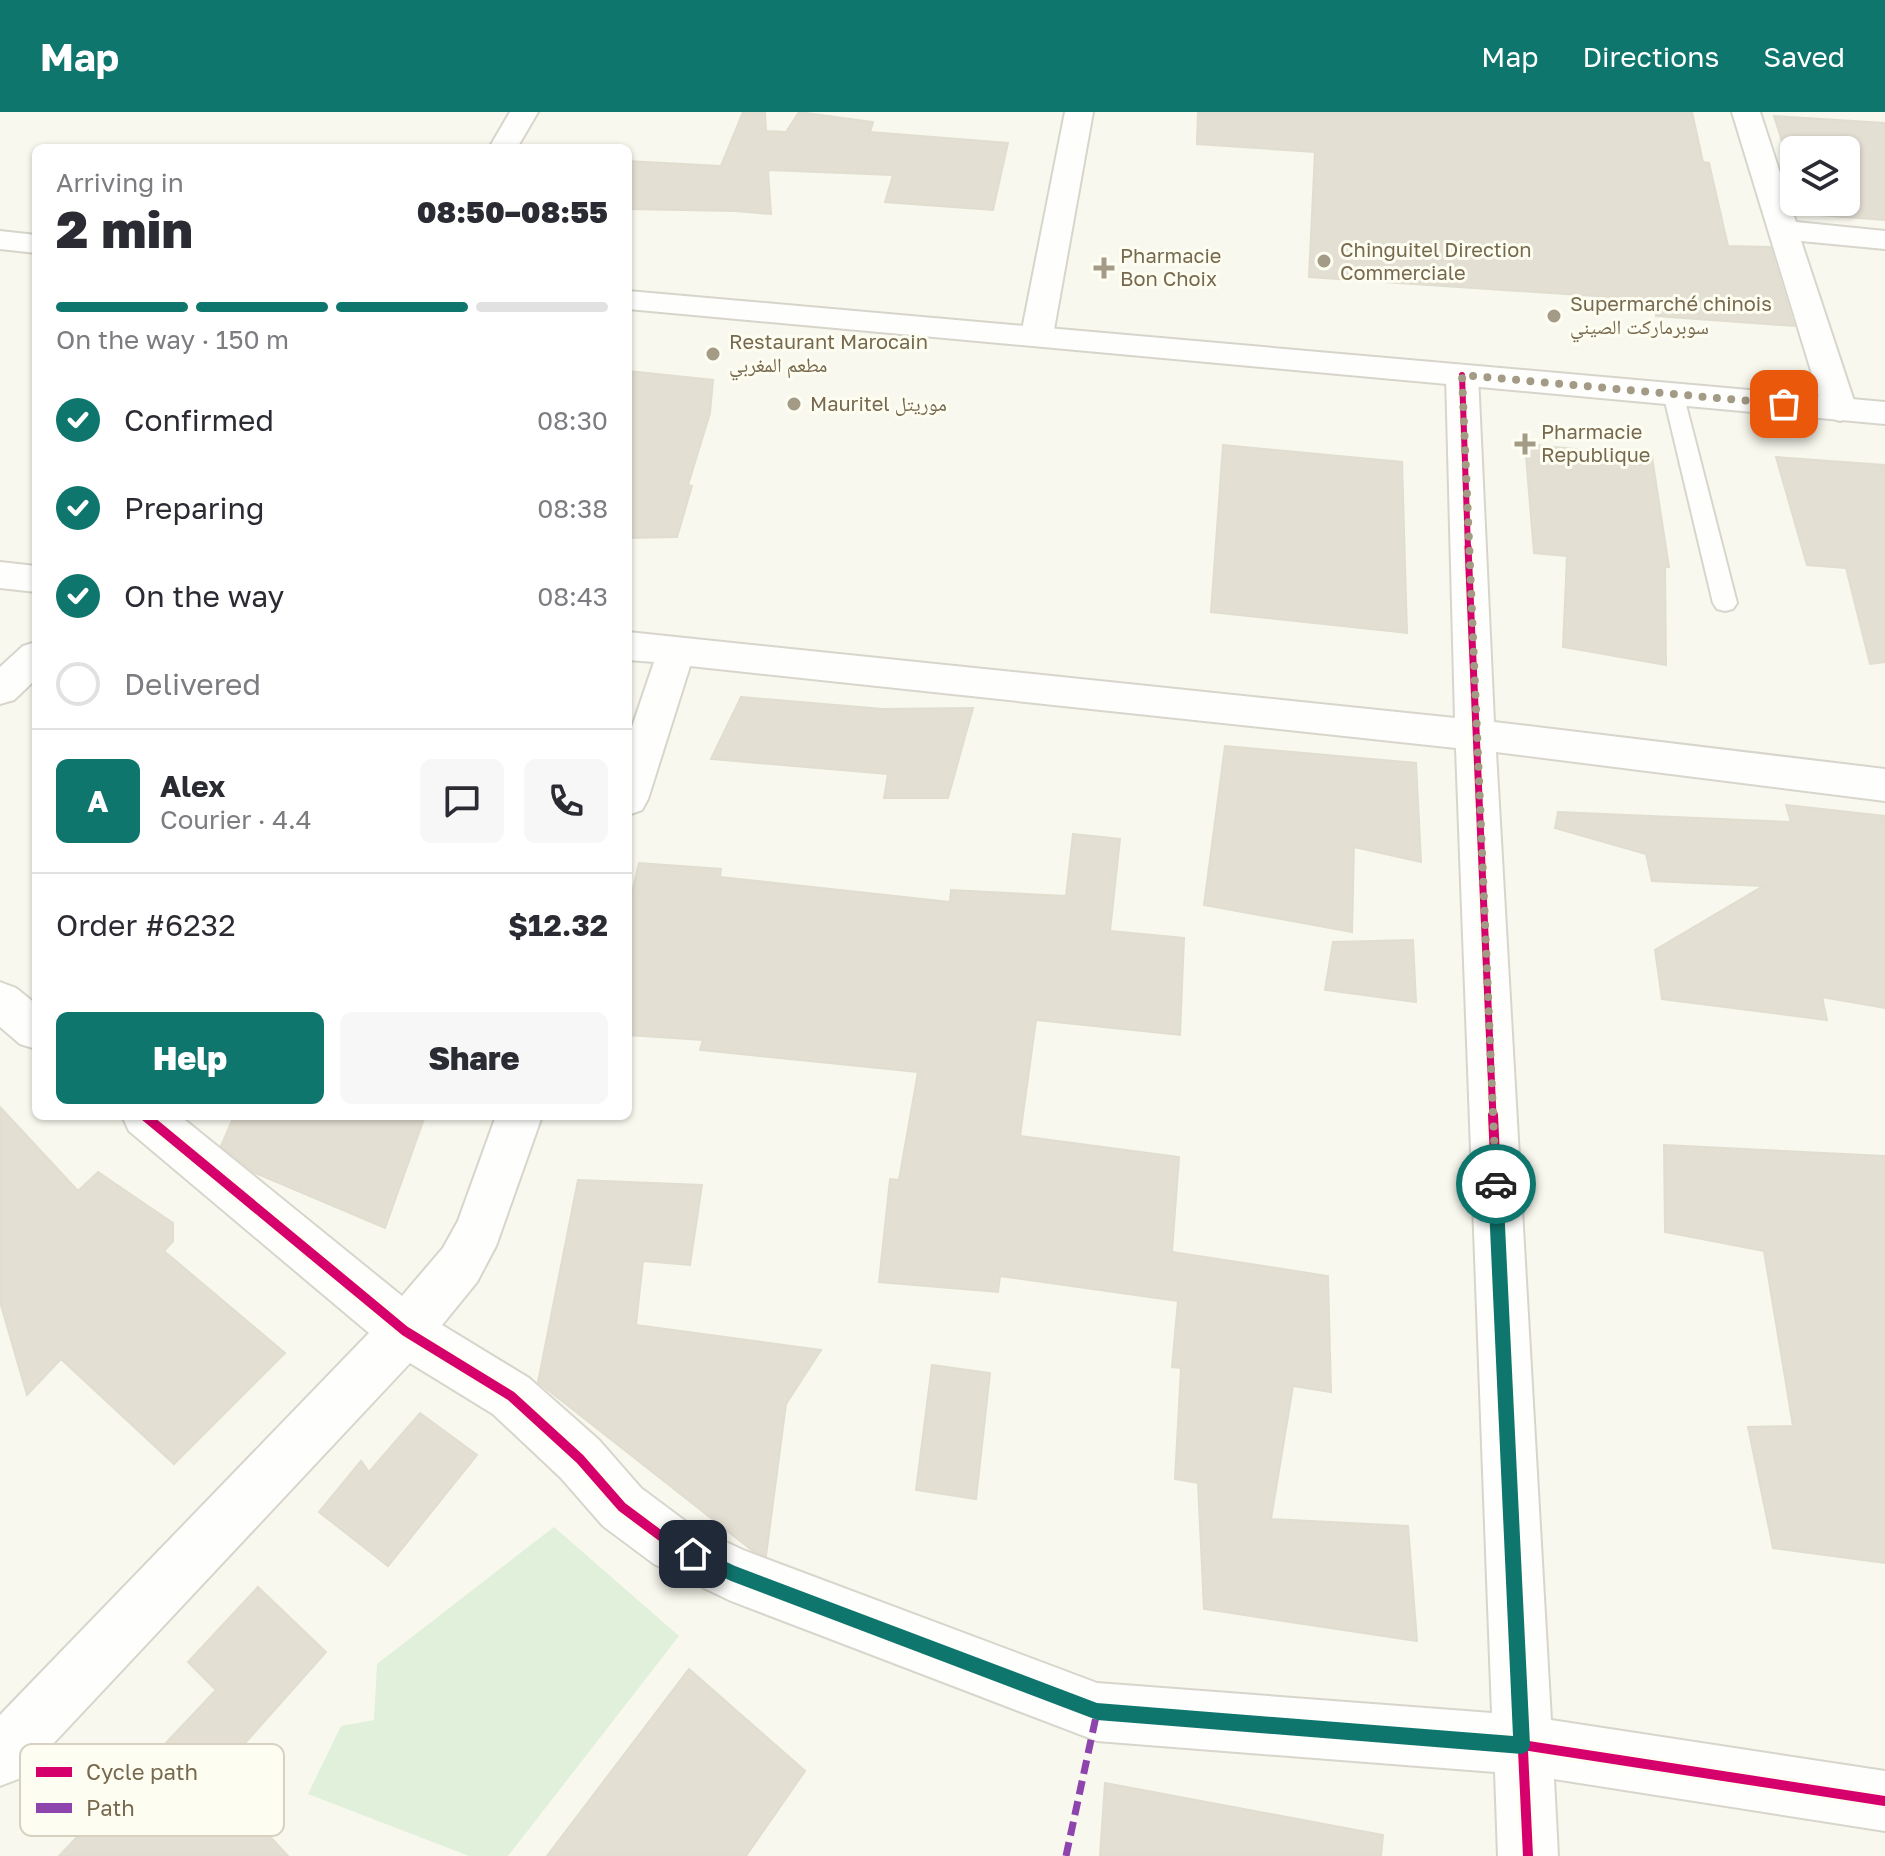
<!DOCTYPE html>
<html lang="en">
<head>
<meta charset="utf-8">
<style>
	:root { --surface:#fff; --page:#f7f7f7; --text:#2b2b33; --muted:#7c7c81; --line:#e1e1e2; --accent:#0f766e }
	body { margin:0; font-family:"Golos Text","Noto Naskh Arabic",sans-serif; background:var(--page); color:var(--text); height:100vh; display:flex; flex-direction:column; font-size:30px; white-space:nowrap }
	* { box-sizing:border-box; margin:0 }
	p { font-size:26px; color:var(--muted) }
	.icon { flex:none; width:44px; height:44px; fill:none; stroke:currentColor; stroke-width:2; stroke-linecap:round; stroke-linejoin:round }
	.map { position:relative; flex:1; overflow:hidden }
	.sheet { position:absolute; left:32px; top:32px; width:600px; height:976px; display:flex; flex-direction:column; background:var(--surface); border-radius:12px; box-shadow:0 2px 6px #0004 }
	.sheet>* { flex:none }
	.buttons { position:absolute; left:1780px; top:24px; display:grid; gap:16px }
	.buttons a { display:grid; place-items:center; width:80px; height:80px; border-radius:12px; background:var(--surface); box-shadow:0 2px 6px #0004; font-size:40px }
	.pin { position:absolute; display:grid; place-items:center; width:68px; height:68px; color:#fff; margin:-34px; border-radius:16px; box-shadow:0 4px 12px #0006 }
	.courier { position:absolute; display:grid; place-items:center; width:80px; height:80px; margin:-40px; border:6px solid #0f766e; border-radius:50%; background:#fff; color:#222; box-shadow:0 2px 10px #0007 }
	.summary em { font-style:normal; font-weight:800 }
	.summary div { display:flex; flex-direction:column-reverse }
	.summary { display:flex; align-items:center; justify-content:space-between; height:136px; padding:0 24px }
	h1 { font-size:52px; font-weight:800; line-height:60px }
	.bar { display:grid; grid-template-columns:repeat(4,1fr); gap:12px 8px; align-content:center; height:96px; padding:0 24px }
	.bar i { height:10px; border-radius:6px; background:var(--line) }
	.bar .selected { background:var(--accent) }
	.bar p { grid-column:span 4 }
	.line { display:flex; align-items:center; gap:20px; padding:0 24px; border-top:2px solid var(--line) }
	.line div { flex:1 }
	.round { display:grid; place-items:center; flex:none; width:84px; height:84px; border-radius:12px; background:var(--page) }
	ol { padding:0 24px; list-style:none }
	li { display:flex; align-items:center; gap:24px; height:88px }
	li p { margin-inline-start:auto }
	li .icon { padding:8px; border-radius:50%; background:var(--accent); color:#fff; stroke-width:4 }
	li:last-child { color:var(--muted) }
	li i { width:44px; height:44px; border:4px solid var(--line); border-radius:50% }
	.action { display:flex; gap:16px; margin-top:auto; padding:16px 24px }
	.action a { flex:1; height:92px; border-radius:12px; background:var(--accent); color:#fff; font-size:32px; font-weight:800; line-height:92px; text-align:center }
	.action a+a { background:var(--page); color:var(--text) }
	header { display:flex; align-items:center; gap:48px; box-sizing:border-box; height:112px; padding:0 40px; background:var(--accent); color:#fff }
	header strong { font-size:38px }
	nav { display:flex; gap:44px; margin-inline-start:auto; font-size:28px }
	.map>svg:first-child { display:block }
</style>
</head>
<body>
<header>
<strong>Map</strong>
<nav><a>Map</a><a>Directions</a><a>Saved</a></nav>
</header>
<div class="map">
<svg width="1885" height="1744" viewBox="0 0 1885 1744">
	<rect width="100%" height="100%" fill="#f8f8ee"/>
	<path fill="#e0f0da" d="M 554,1415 L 679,1524 L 508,1744 L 469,1744 L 308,1682 L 341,1614 L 374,1608 L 377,1552 Z"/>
	<path fill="#e3dfd3" stroke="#e1ded0" stroke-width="2" d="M 743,0 L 765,0 L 766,19 L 786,20 L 799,0 L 873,10 L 870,20 L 1008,31 L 993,98 L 885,90 L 893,63 L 768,58 L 771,102 L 736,99 L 628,97 L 628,49 L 721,54 Z
		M 1198,0 L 1692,0 L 1703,50 L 1709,51 L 1728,134 L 1770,135 L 1794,214 L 1656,204 L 1655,188 L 1309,165 L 1315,40 L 1197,32 Z
		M 1774,4 L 1885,11 L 1885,108 L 1805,102 L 1801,90 L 1846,90 L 1846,38 L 1794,38 L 1794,67 Z
		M 628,259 L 713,268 L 710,301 L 688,373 L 692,374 L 677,425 L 628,426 Z
		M 1525,332 L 1652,345 L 1669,455 L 1665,455 L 1666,553 L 1563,535 L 1567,444 L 1534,441 Z
		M 1223,333 L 1402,350 L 1407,521 L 1211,500 Z
		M 1776,345 L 1885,353 L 1885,550 L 1870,552 L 1846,456 L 1807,453 Z
		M 741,585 L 883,597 L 973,596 L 948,686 L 884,686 L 888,662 L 711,647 Z
		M 1225,634 L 1416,651 L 1421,750 L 1354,735 L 1352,820 L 1204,793 Z
		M 1786,693 L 1885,704 L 1885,896 L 1822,885 L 1827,908 L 1662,887 L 1655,838 L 1763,774 L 1652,769 L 1646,742 L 1555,716 L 1558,700 L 1791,710 Z
		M 1073,722 L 1120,727 L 1110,819 L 1184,826 L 1180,923 L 1036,908 L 1020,1024 L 1179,1045 L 1172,1140 L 1328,1164 L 1331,1280 L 1293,1274 L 1271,1407 L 1408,1414 L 1417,1529 L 1204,1497 L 1198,1371 L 1175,1367 L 1181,1256 L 1172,1255 L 1178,1189 L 1000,1164 L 998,1180 L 879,1170 L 890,1067 L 899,1068 L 918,960 L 700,938 L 703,928 L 628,923 L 628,797 L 639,751 L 721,757 L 720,765 L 950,790 L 951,778 L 1066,784 Z
		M 1413,828 L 1416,890 L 1325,878 L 1333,830 Z
		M 0,995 L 78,1079 L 98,1060 L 173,1111 L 173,1129 L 164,1139 L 285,1241 L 174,1352 L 61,1247 L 27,1283 L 0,1190 Z
		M 234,1004 L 425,1004 L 385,1116 L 255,1061 L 221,1034 Z
		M 1664,1033 L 1885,1044 L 1885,1451 L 1773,1436 L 1748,1315 L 1793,1314 L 1764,1139 L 1665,1120 Z
		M 578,1068 L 702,1073 L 690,1153 L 643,1149 L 636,1213 L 821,1238 L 786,1292 L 766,1444 L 753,1439 L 538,1270 Z
		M 932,1253 L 990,1261 L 976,1387 L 916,1378 Z
		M 420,1301 L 477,1343 L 388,1454 L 319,1400 L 361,1349 L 369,1360 Z
		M 258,1475 L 326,1540 L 215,1665 L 288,1744 L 59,1744 L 216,1578 L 188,1550 Z
		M 689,1557 L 805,1659 L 746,1744 L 547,1744 Z
		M 1105,1671 L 1383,1723 L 1381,1744 L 1100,1744 Z"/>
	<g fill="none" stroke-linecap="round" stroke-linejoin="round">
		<g stroke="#d7d5cc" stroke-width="4">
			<path id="service" d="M 1673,274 L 1683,281 L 1737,491 L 1733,497 L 1725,499 L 1717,497 L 1713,491 L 1663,281 Z"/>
		</g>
		<g stroke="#d7d5cc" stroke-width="4">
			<path id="minor" d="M 510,0 L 538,0 L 517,36 L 489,36 Z
				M 1065,0 L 1093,0 L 1053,223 L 1048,230 L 1037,233 L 1026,230 L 1021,223 Z
				M 1732,0 L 1760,0 L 1796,110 L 1885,119 L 1885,137 L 1801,129 L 1857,298 L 1852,305 L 1840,309 L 1828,305 L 1823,298 Z
				M 1462,253 L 1473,256 L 1478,263 L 1494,610 L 1885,657 L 1885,689 L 1496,640 L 1551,1608 L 1885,1659 L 1885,1719 L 1554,1667 L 1558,1744 L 1498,1744 L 1495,1660 L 1097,1629 L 731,1489 L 654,1452 L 603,1414 L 561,1366 L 493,1302 L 410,1251 L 21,1666 L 0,1674 L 0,1603 L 369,1221 L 129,1019 L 122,1004 L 180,1004 L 402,1184 L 443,1136 L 458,1109 L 496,1004 L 542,1004 L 496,1134 L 477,1170 L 442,1213 L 529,1266 L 599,1328 L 641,1376 L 692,1414 L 743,1438 L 1097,1571 L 1492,1601 L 1456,636 L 690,554 L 648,687 L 642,698 L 628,703 L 628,627 L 654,550 L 628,548 L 628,520 L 1455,606 L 1446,263 L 1451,256 Z
				M 0,450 L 36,454 L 36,480 L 0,476 Z
				M 36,530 L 36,567 L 14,588 L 0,592 L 0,555 L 23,534 Z
				M 0,870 L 16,876 L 36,892 L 36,937 L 20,932 L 0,915 Z"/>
		</g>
		<g stroke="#d7d5cb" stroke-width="4">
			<path id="secondary" d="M 0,119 L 36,123 L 36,141 L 0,137 Z
				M 628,179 L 1885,290 L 1885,312 L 628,197 Z"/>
		</g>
		<use href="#service" fill="#fefefc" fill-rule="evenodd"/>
		<use href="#minor" fill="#fefefc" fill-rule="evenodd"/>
		<use href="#secondary" fill="#fefefc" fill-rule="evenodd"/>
		<path stroke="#8e44ad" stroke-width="7" stroke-dasharray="14 7" stroke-linecap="butt" d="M 1066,1744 L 1097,1600"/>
		<g stroke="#fefdf1" stroke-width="10">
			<path id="cycleway-far2" d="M 1462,263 L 1468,437"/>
		</g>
		<g stroke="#fefdf1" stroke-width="12">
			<path id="cycleway-far1" d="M 1468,435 L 1493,1005"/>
		</g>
		<g stroke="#fefdf1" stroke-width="15">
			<path id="cycleway" d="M 1493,1003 L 1528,1744
				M 145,1004 L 405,1219 L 511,1284 L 580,1347 L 622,1395 L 673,1433 L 731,1461 L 1097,1600 L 1522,1633 L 1885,1689"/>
		</g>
		<use href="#cycleway-far2" stroke="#d6006c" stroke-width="6"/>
		<use href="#cycleway-far1" stroke="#d6006c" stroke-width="7"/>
		<use href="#cycleway" stroke="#d6006c" stroke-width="10"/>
	</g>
	<path fill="#0f766e" d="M 1496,1066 L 1503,1072 L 1530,1633 L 1528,1639 L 1522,1642 L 1097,1608 L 731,1469 L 687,1448 L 687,1437 L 693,1434 L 735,1454 L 1097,1591 L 1513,1624 L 1488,1072 Z"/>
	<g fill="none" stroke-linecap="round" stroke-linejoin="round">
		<path stroke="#a49b86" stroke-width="8" stroke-dasharray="0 14.4" d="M 1496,1072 L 1462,263 L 1784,292"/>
	</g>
	<g fill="#a49b86" stroke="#fefdf1" stroke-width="3">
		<circle cx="1324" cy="149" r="8"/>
		<path d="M1100 144h8v8h8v8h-8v8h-8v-8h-8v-8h8z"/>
		<circle cx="1554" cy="204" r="8"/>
		<circle cx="713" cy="242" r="8"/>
		<circle cx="794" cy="292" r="8"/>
		<path d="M1521 320h8v8h8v8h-8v8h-8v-8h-8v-8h8z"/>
	</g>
	<g text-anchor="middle" stroke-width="6" stroke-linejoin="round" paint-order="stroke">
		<g font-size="20" fill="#77694e" stroke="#fefdf1" text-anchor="start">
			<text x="1340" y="145">Chinguitel Direction<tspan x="1340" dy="23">Commerciale</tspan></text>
			<text x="1120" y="151">Pharmacie<tspan x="1120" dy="23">Bon Choix</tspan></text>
			<text x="1570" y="199">Supermarché chinois<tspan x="1570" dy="23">سوبرماركت الصيني</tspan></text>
			<text x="729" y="237">Restaurant Marocain<tspan x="729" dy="23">مطعم المغربي</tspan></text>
			<text x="810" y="299">Mauritel موريتل</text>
			<text x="1541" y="327">Pharmacie<tspan x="1541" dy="23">Republique</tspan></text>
		</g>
	</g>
	<rect x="20" y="1632" width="264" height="92" rx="12" fill="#fefdf1" stroke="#d6d1c0" stroke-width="2"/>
	<rect x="36" y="1655" width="36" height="10" fill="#d6006c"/>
	<rect x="36" y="1691" width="36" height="10" fill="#8e44ad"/>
	<g font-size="22" fill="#77694e">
		<text x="86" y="1668">Cycle path</text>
		<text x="86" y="1704">Path</text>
	</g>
</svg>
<div class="buttons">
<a><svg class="icon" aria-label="layers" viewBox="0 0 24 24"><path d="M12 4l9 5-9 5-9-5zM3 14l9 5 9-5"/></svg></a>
</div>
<div class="pin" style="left:1784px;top:292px;background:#ea580c"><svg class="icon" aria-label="bag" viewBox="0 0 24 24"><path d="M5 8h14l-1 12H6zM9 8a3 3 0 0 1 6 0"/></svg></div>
<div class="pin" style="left:693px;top:1442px;background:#1f2937"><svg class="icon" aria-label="home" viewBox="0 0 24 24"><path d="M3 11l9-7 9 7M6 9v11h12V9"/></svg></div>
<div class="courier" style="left:1496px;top:1072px"><svg class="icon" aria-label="car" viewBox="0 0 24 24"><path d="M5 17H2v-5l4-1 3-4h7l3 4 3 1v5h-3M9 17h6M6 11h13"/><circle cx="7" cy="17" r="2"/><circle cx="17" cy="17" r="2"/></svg></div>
<section class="sheet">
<div class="summary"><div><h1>2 min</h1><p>Arriving in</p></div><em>08:50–08:55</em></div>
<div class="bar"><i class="selected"></i><i class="selected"></i><i class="selected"></i><i></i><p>On the way · 150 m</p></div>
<ol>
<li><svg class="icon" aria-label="check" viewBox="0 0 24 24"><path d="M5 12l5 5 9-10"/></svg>Confirmed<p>08:30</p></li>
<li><svg class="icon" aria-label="check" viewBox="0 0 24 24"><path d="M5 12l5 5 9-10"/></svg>Preparing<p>08:38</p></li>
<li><svg class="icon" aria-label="check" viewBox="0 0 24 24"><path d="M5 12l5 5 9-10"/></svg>On the way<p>08:43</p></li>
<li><i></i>Delivered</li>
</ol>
<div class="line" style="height:144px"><b class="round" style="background:var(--accent);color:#fff">A</b><div><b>Alex</b><p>Courier · 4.4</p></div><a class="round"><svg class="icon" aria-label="chat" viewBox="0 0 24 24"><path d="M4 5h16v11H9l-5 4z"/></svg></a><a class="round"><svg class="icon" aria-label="phone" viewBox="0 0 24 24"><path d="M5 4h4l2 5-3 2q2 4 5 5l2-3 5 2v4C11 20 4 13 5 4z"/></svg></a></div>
<div class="line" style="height:104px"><div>Order #6232</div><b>$12.32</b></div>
<div class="action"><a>Help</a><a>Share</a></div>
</section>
</div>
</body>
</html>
